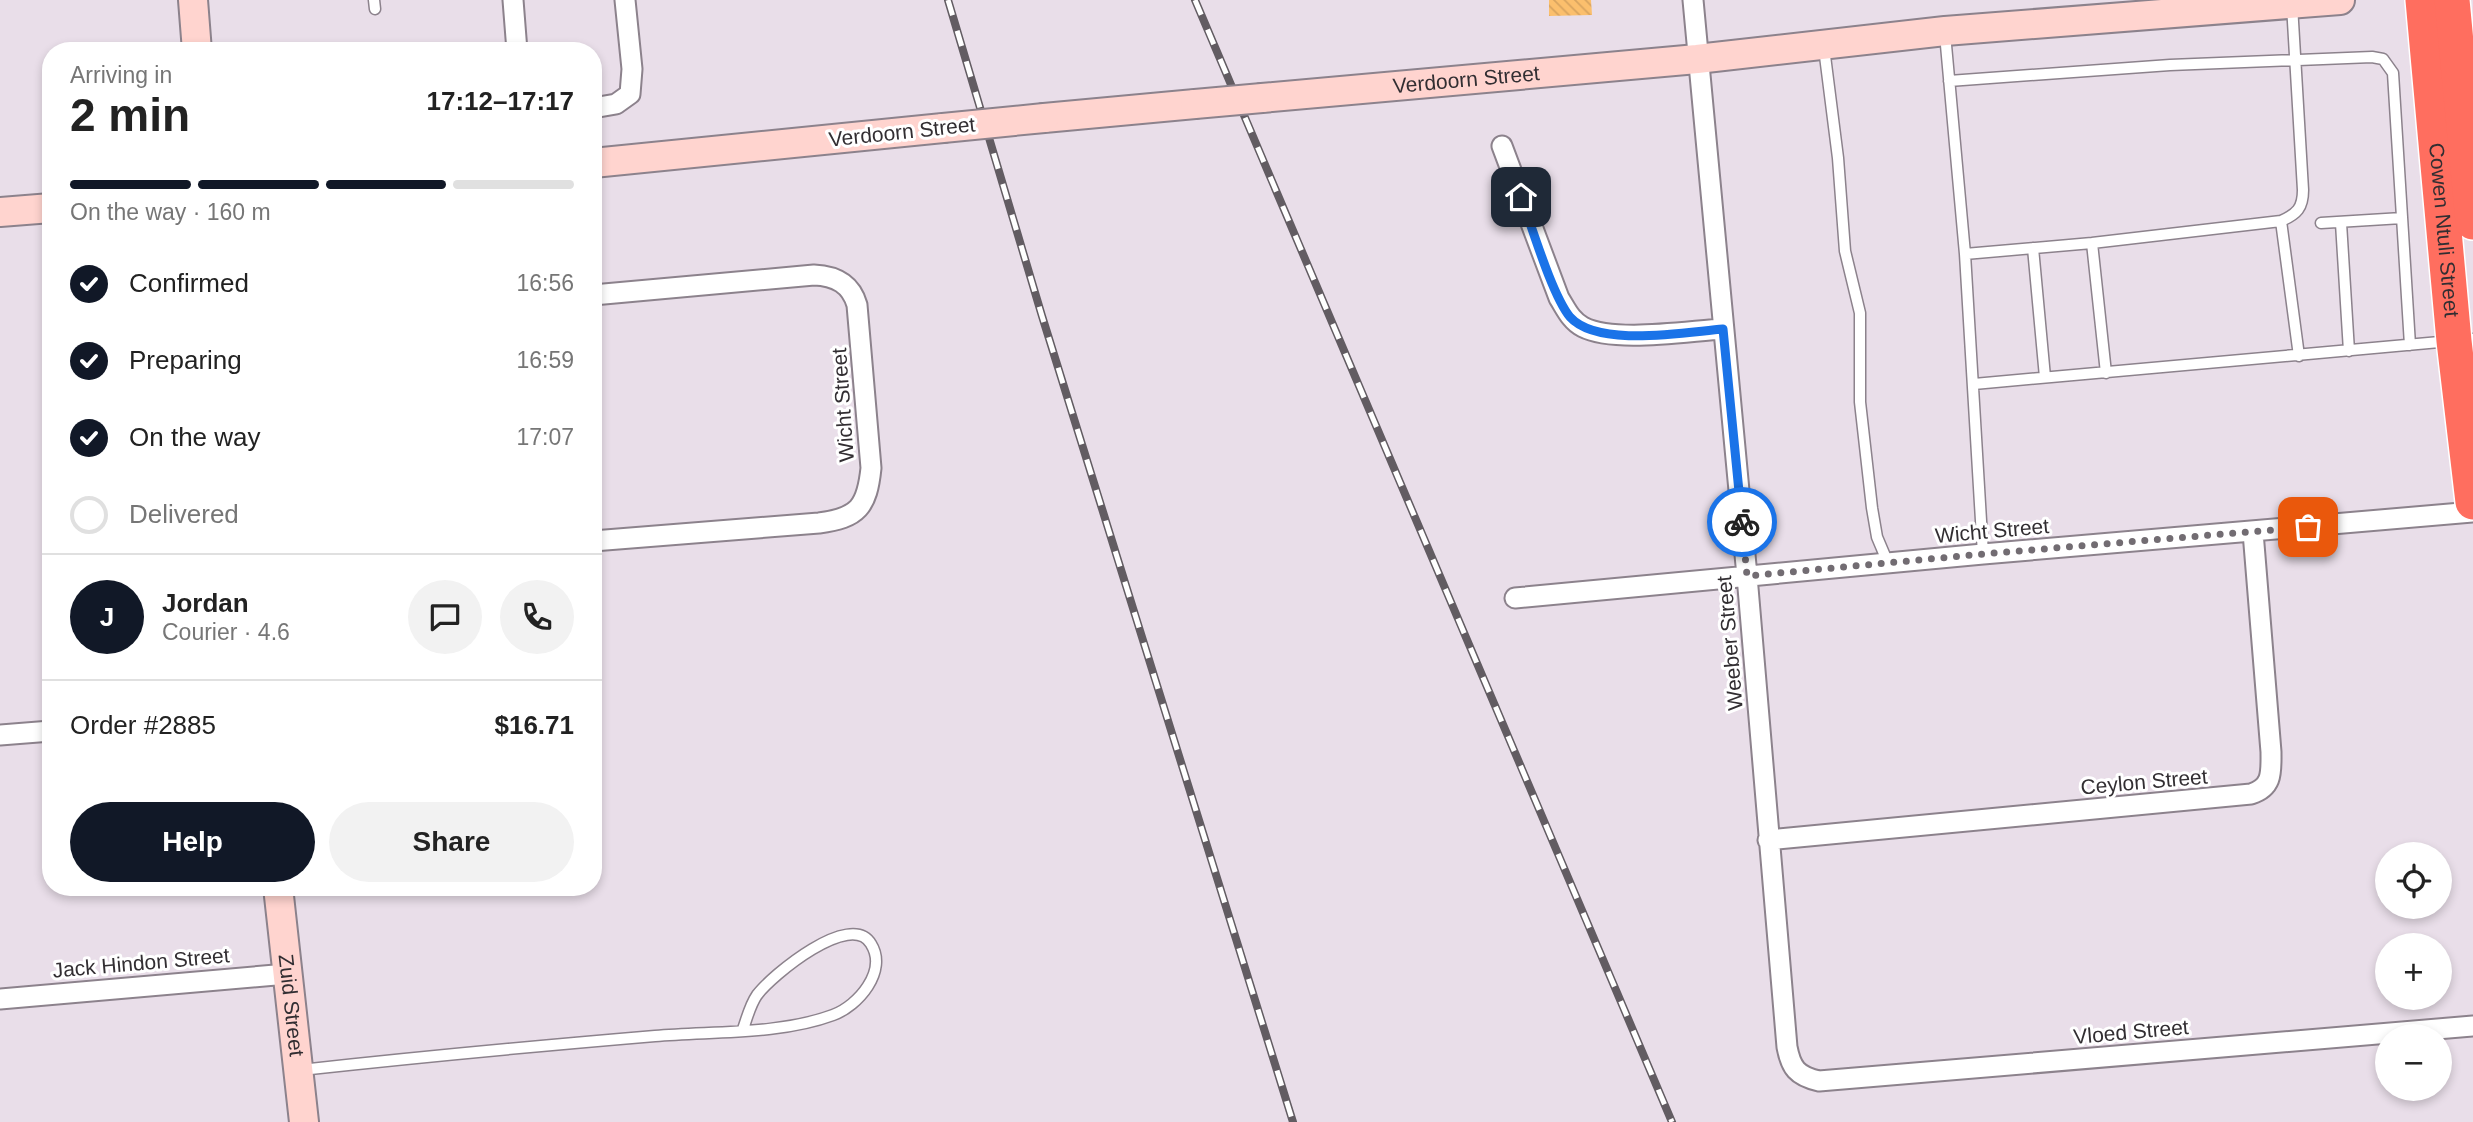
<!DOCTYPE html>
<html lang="en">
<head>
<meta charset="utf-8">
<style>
	:root { --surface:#fff; --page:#f2f2f2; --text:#222; --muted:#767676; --line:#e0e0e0; --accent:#111827 }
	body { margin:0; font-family:Helvetica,sans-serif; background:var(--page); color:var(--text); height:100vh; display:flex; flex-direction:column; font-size:26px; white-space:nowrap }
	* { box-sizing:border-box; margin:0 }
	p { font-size:23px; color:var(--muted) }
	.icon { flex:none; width:38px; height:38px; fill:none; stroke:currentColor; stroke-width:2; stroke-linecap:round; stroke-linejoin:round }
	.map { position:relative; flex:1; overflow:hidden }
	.details { position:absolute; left:42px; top:42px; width:560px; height:854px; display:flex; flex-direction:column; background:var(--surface); border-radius:28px; box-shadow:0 4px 10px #0003 }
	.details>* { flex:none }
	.controls { position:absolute; left:2375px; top:842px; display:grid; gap:14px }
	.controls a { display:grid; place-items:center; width:77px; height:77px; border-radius:50%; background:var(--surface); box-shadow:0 4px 10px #0003; font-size:35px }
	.pin { position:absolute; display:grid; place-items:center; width:60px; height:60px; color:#fff; margin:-30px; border-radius:14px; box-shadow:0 4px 10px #0006 }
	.courier { position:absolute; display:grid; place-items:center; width:70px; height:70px; margin:-35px; border:5px solid #1a73e8; border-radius:50%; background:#fff; color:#222; box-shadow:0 2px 9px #0007 }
	.headline em { font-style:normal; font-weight:800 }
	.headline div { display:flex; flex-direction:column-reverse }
	.headline { display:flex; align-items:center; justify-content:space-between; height:119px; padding:0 28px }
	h1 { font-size:46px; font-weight:800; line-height:52px }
	.bar { display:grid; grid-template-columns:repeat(4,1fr); gap:10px 7px; align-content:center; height:84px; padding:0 28px }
	.bar i { height:9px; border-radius:5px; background:var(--line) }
	.bar .selected { background:var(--accent) }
	.bar p { grid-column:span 4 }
	.line { display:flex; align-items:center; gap:18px; padding:0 28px; border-top:2px solid var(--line) }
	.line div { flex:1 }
	.round { display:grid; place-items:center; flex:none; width:74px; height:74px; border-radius:37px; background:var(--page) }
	ol { padding:0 28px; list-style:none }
	li { display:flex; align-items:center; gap:21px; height:77px }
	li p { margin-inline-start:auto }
	li .icon { padding:7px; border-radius:50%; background:var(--accent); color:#fff; stroke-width:4 }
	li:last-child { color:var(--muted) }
	li i { width:38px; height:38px; border:4px solid var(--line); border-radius:50% }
	.cta { display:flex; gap:14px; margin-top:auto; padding:14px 28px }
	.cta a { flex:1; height:80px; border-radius:42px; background:var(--accent); color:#fff; font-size:28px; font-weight:800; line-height:80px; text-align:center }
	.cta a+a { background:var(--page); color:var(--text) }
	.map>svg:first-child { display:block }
</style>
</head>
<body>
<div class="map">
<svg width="2473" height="1122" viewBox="0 0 2473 1122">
	<defs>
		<pattern id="building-back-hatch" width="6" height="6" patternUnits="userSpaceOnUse" patternTransform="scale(1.75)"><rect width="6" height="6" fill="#fbbf6d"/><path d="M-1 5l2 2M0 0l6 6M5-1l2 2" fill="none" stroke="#d8a45f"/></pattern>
	</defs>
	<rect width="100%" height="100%" fill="#e9dee9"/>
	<path fill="url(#building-back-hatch)" d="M 1549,0 L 1591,0 L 1592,15 L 1549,16 Z"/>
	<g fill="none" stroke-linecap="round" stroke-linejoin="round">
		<g stroke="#8c828c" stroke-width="13">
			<path id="lane" d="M 374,0 L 375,9
				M 1945,34 L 1965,254 L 1983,554
				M 1824,48 L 1838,158 L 1845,251 L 1860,313 L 1860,402 L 1872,508 L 1877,537 L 1888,563
				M 1949,81 L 2170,65 L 2372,57 L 2383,59 L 2393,73 L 2410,345
				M 2281,221 L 2299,356
				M 2321,223 L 2402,218
				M 2341,223 L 2349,351
				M 2092,243 L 2106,373
				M 2033,248 L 2045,377
				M 1965,254 L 2092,243 L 2281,221 C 2297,214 2303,208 2303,190 L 2292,5
				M 1974,384 L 2473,339
				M 301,1070 C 419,1057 537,1046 655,1036 C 712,1031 779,1035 833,1015 C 858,1006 888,971 871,944 C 851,910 772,975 757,995 C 750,1005 747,1018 743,1029"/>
		</g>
		<g stroke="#8c828c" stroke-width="23">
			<path id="street" d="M 513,0 L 517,51
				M 1693,0 L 1747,576 L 1787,1047 C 1791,1068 1797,1076 1819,1081 L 2473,1026
				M 593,108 L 616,104 L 630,94 L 632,69 L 625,0
				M 1502,146 L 1559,298 C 1566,309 1571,321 1583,327 C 1614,343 1687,331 1723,329
				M 593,295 L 814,275 C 836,276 851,284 857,305 L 871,468 C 867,507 858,518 819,523 L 593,541
				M 1515,598 L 1983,554 L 2473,512
				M 0,735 L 51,731
				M 1768,840 L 2251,794 C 2273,787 2271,772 2271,752 L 2253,532
				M 0,999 L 287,974"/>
		</g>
		<g stroke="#8c828c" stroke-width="32">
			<g id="secondary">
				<path d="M 193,0 L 197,51"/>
				<path id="s1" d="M 1262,98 L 1697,59 L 1945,31 L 2340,0"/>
				<path d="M 1044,118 L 1195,104"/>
				<path d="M 593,163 L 943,128"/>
				<path d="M 0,212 L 51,208"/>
				<path id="s2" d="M 278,887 L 304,1122"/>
			</g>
		</g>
		<g stroke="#fff" stroke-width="38">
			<g id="highway">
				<path id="s3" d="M 2423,0 L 2454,341 L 2473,502"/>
				<path d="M 2452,0 L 2473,222"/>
			</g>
		</g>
		<use href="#lane" stroke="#fff" stroke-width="10"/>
		<use href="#street" stroke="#fff" stroke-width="19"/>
		<use href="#secondary" stroke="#ffd4cf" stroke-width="28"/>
		<use href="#highway" stroke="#ff6e5f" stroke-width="35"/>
		<g stroke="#625c62" stroke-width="8">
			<path id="rail" d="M 948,0 L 1042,316 L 1293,1122
				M 1195,0 L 1672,1122"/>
		</g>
		<use href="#rail" stroke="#fff" stroke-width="5" stroke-dasharray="16" stroke-linecap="butt"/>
		<g stroke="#8c828c" stroke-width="32" stroke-linecap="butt">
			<path id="secondary-bridge" d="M 1195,104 L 1262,98
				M 943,128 L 1044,118"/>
		</g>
		<use href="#secondary-bridge" stroke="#ffd4cf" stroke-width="28"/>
	</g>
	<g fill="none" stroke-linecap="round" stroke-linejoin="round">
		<path stroke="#726c72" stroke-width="7" stroke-dasharray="0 12.6" d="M 1742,522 L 1747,576 L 1983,554 L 2308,527"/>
		<path stroke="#1a73e8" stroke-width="9" d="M 1521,197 C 1532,227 1552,295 1570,317 C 1598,348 1685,332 1723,329 L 1742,522"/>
	</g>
	<g text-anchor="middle" stroke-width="6" stroke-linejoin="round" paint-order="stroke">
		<g font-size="21" fill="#322e32" stroke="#fff">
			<text dy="7" stroke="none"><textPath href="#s1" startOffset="205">Verdoorn Street</textPath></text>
			<text transform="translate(902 132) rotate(-6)" y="7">Verdoorn Street</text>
			<text dy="7" stroke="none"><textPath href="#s3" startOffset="231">Cowen Ntuli Street</textPath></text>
			<text transform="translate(843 405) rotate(-94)" y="7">Wicht Street</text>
			<text transform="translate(1992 531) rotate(-5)" y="7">Wicht Street</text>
			<text transform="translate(1730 643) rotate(-95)" y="7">Weeber Street</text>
			<text transform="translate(2144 782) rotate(-5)" y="7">Ceylon Street</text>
			<text transform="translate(141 963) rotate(-5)" y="7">Jack Hindon Street</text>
			<text dy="7" stroke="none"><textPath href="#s2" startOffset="119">Zuid Street</textPath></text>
			<text transform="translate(2131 1032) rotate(-5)" y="7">Vloed Street</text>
		</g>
	</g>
</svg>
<div class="controls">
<a><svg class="icon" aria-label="locate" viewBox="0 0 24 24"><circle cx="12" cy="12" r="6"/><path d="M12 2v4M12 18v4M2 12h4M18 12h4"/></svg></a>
<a>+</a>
<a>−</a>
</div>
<div class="pin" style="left:2308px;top:527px;background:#ea580c"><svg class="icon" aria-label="bag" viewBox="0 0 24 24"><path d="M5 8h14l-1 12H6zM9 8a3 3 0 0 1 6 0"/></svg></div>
<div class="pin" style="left:1521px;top:197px;background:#1f2937"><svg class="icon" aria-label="home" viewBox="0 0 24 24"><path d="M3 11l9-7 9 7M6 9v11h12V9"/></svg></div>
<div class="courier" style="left:1742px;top:522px"><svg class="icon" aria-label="bike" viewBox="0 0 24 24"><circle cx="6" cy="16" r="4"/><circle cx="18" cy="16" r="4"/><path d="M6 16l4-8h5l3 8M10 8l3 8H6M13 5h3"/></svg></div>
<section class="details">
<div class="headline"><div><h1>2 min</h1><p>Arriving in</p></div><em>17:12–17:17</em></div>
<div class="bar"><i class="selected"></i><i class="selected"></i><i class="selected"></i><i></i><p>On the way · 160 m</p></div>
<ol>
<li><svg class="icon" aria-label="check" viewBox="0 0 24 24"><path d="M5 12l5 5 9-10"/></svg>Confirmed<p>16:56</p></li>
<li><svg class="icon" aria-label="check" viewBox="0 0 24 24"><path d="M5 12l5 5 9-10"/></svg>Preparing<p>16:59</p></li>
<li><svg class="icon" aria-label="check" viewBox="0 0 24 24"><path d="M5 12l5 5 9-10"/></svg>On the way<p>17:07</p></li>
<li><i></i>Delivered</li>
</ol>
<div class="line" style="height:126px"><b class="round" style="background:var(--accent);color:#fff">J</b><div><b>Jordan</b><p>Courier · 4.6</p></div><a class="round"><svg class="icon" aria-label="chat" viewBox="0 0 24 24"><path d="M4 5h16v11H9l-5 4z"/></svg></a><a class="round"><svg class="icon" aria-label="phone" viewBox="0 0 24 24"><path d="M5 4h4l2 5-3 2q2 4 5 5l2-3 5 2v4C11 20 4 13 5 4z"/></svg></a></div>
<div class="line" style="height:91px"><div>Order #2885</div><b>$16.71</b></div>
<div class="cta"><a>Help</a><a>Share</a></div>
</section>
</div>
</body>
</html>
